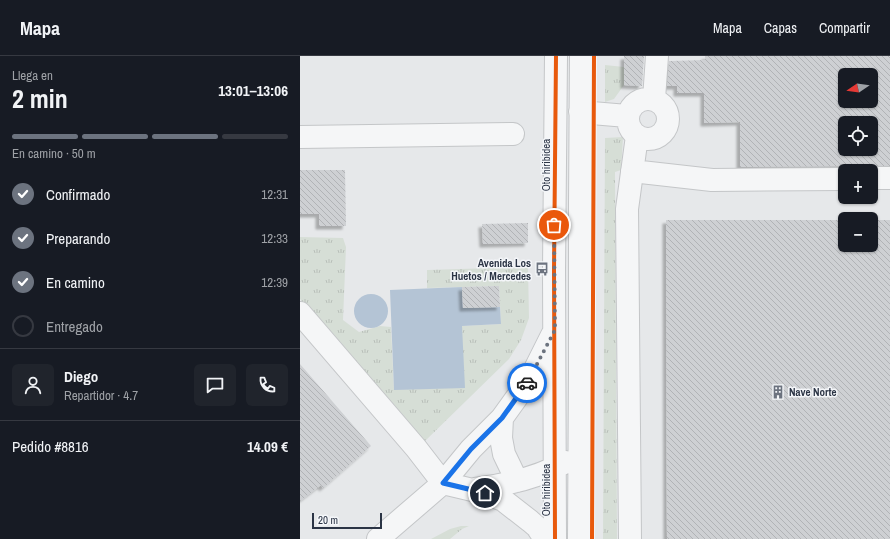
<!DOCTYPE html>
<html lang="es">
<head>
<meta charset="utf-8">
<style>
	:root { --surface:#171b24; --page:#20242c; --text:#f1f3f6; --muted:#9ea1a6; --line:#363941; --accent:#6c737f }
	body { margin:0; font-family:"Archivo Narrow",sans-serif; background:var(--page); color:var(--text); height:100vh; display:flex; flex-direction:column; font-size:15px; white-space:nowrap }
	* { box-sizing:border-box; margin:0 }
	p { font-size:13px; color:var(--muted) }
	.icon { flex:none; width:22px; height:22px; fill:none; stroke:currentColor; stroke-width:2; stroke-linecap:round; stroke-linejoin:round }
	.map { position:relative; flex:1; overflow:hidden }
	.side { display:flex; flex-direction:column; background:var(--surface); width:300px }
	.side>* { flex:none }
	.needle { width:26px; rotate:257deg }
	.tools { position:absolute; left:538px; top:12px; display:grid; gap:8px }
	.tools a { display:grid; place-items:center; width:40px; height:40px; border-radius:6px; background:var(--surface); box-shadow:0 1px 3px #0004; font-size:20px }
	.scale { position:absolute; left:12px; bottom:10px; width:70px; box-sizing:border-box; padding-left:4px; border:2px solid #2b3445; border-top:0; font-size:11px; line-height:14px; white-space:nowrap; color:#2b3445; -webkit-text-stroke:3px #f4f6f9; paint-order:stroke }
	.pin { position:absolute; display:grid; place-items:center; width:34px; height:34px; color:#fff; margin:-17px; border:2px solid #fff; border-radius:50%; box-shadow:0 1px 4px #0007 }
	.courier { position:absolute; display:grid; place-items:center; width:40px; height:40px; margin:-20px; border:3px solid #1a73e8; border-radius:50%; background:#fff; color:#222; box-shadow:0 1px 5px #0007 }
	.overview em { font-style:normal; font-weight:700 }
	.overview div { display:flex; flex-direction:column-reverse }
	.overview { display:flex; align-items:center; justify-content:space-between; height:68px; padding:0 12px }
	h1 { font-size:26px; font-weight:700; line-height:30px }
	.bar { display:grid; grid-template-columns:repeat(4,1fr); gap:6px 4px; align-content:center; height:48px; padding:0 12px }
	.bar i { height:5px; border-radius:3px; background:var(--line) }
	.bar .on { background:var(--accent) }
	.bar p { grid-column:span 4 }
	.line { display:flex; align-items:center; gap:10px; padding:0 12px; border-top:1px solid var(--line) }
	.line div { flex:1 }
	.round { display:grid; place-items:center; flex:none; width:42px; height:42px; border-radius:6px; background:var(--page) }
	ol { padding:0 12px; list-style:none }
	li { display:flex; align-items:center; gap:12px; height:44px }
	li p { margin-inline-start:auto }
	li .icon { padding:4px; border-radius:50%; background:var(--accent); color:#fff; stroke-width:4 }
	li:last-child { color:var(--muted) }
	li i { width:22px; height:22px; border:2px solid var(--line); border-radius:50% }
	header { display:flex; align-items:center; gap:24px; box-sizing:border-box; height:56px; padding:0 20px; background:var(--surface); border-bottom:1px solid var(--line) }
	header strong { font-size:19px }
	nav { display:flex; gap:22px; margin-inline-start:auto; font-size:14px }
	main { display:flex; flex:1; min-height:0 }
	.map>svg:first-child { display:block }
</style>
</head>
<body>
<header>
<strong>Mapa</strong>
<nav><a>Mapa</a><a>Capas</a><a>Compartir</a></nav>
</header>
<main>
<section class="side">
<div class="overview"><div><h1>2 min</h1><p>Llega en</p></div><em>13:01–13:06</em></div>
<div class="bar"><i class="on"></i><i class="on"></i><i class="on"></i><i></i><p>En camino · 50 m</p></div>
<ol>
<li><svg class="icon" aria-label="check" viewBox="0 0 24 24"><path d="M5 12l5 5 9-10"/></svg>Confirmado<p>12:31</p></li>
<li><svg class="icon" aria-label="check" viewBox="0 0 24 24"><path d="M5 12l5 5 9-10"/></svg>Preparando<p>12:33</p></li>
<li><svg class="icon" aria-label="check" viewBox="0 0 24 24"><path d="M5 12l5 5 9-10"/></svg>En camino<p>12:39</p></li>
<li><i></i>Entregado</li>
</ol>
<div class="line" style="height:72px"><a class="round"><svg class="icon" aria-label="person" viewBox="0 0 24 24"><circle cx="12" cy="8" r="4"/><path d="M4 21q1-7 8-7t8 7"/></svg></a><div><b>Diego</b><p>Repartidor · 4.7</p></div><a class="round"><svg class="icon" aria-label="chat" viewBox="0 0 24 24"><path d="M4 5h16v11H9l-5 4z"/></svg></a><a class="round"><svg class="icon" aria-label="phone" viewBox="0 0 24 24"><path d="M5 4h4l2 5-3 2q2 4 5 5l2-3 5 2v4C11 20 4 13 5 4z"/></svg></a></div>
<div class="line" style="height:52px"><div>Pedido #8816</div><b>14.09 €</b></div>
</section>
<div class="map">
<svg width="590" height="483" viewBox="0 0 590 483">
	<defs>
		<pattern id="grass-tufts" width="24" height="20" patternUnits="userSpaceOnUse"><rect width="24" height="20" fill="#d6ded6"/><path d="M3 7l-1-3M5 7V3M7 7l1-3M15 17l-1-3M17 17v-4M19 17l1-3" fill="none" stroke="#b8bfb9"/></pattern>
		<pattern id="building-back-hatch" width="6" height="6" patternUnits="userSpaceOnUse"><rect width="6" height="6" fill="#ced0d3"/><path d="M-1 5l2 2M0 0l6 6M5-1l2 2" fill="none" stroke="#b1b3b6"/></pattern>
		<filter id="shadow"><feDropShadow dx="-3.5" dy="3.5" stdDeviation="1" flood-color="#0004"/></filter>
	</defs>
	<rect width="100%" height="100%" fill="#e6e8ea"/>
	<path fill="url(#grass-tufts)" d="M 305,9 L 324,11 L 324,29 L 314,43 L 305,46 Z
		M 323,81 L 321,114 L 315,116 L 317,483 L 303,483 L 305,82 Z
		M 0,181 L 43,182 L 46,191 L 43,264 L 59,276 L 80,270 L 91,271 L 94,334 L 162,270 L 201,268 L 199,230 L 127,232 L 127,214 L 228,211 L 229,262 L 221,284 L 209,303 L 124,386 L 0,243 Z
		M 161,470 L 169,470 L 162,473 L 150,483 L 131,483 L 150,473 Z"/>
	<path fill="#b4c4d5" d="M 162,231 L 163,252 L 200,251 L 201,268 L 162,270 L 165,332 L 94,334 L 90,234 Z
		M54 255a17 17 0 1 1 34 0a17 17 0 1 1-34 0Z"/>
	<path fill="url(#building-back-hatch)" fill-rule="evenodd" filter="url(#shadow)" d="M 324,0 L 344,0 L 342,30 L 324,29 Z
		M 405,0 L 590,0 L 590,110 L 571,110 L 563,112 L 552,112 L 545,110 L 440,111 L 440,66 L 404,67 L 404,37 L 377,37 L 377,30 L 367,30 L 369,5 L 405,4 ZM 545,19 L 571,19 L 571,45 L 545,45 ZM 545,67 L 571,67 L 571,93 L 545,93 Z
		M 0,114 L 45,114 L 46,170 L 19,170 L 19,158 L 0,158 Z
		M 366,164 L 545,164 L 545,189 L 571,189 L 571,164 L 590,164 L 590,483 L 367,483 Z
		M 228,167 L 228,187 L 183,188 L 182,168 Z
		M 199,230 L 200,251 L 163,252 L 162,231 Z
		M 0,308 L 71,390 L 23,432 L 21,429 L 0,445 Z"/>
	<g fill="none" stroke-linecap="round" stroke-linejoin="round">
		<g stroke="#c4c6c8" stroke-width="24">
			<path id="minor" d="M328 63a20 20 0 1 1 40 0a20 20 0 1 1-40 0Z
				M 354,43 L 357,0
				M 280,56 L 327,60
				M 0,81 L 213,78
				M 332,115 L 412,124 L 545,123
				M 571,122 L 590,122
				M 0,257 L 116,392 L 143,427
				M 202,362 L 201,382 L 204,398 L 217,425
				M 143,427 L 185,437 L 203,444 L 230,465 L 237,471 L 245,483
				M 175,433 C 206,429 238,422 266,406
				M 78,483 L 143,427 L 171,393 L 202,362 L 230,323 L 252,279
				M 255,483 L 254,214 L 256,0
				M 279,483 L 280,313 L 280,148 L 281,0
				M 330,483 L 327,153 L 337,80"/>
		</g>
		<use href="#minor" stroke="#f5f6f7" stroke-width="22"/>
		<g stroke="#f4f6f9" stroke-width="6">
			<path id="cycleway" d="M 255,483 L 254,214 L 256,0
				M 292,483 L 294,0"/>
		</g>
		<use href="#cycleway" stroke="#e8590c" stroke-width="4"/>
	</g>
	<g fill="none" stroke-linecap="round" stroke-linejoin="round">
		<path stroke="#6c737f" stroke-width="4" stroke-dasharray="0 7.2" d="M 227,327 L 255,274 L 254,169"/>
		<path stroke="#1a73e8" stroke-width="5" d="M 185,437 L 143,427 L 171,393 L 202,362 L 227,327"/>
	</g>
	<defs>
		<g id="bus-bare" transform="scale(1.08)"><path d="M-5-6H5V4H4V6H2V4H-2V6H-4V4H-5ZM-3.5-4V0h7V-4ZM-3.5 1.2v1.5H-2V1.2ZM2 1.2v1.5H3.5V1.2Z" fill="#6c737f" stroke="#f4f6f9" stroke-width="2.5" paint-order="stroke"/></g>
		<g id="building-bare" transform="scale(1.08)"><path d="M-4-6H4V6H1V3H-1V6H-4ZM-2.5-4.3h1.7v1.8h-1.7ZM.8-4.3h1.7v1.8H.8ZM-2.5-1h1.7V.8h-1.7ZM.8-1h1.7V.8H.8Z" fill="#6c737f" stroke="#f4f6f9" stroke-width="2.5" paint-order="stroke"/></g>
	</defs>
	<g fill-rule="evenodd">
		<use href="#bus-bare" x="242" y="213"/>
		<use href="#building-bare" x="478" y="336"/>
	</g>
	<g text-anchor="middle" stroke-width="3" stroke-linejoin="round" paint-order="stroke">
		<g font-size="11" fill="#2b3445" stroke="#f4f6f9">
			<text transform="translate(246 109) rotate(-90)" y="4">Oto hiribidea</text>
			<text transform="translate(246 434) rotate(-90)" y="4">Oto hiribidea</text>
		</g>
		<g font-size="11" font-weight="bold" fill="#2b3445" stroke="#f4f6f9" text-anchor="end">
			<text x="231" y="211">Avenida Los<tspan x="231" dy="13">Huetos / Mercedes</tspan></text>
			<text x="489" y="340" text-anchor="start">Nave Norte</text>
		</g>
	</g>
</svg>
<div class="tools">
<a><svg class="needle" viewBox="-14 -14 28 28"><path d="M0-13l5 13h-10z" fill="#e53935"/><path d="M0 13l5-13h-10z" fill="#9ea1a6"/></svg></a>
<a><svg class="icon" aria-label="locate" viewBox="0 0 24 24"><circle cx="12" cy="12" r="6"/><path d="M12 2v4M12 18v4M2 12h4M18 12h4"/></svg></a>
<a>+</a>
<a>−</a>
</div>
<div class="scale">20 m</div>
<div class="pin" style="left:254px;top:169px;background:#ea580c"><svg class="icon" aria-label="bag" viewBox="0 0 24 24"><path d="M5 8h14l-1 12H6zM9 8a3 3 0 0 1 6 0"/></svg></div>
<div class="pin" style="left:185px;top:437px;background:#1f2937"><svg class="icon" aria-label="home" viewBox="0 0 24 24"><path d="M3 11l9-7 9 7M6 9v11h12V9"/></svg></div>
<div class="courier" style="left:227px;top:327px"><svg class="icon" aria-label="car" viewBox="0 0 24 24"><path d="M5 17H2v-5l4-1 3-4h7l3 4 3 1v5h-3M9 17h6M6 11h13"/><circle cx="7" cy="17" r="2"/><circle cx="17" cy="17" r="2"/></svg></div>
</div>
</main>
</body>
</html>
